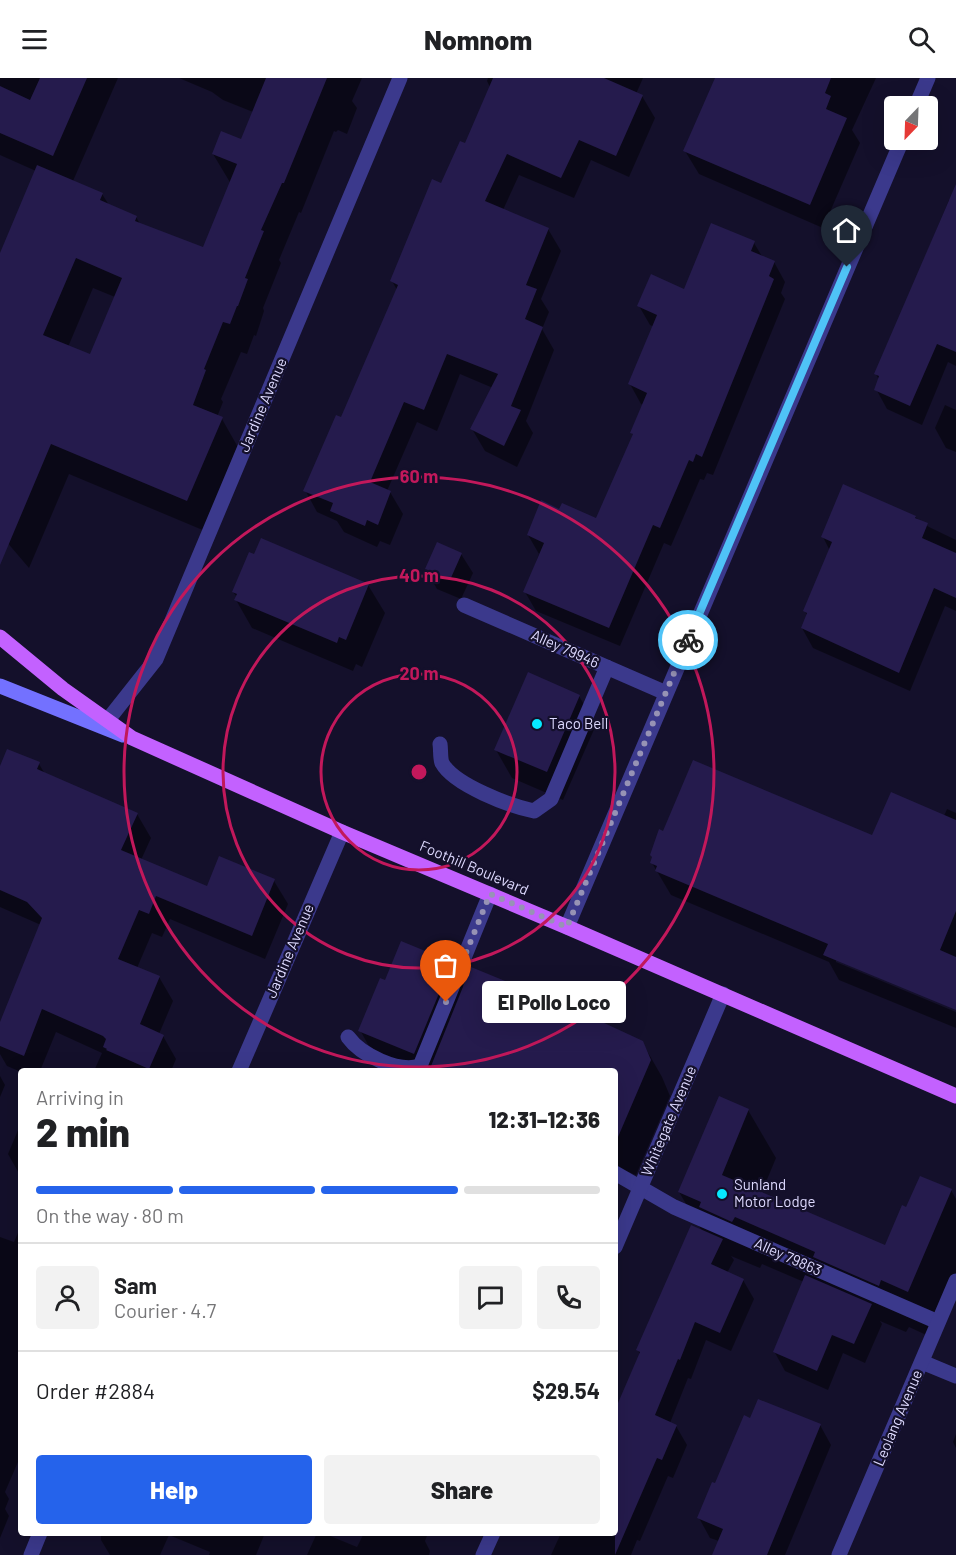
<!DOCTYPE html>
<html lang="en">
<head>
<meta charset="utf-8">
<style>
	:root { --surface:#fff; --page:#f2f2f2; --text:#202124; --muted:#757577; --line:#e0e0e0; --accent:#2563eb }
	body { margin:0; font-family:Barlow,sans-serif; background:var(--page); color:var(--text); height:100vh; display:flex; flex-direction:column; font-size:22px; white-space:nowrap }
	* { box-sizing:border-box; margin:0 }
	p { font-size:20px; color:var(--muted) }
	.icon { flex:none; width:33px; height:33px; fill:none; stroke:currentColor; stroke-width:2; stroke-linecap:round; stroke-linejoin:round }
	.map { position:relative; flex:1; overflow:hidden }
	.panel { position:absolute; left:18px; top:990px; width:600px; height:468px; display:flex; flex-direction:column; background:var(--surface); border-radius:6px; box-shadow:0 6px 24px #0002 }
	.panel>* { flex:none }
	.needle { width:39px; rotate:203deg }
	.controls { position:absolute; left:884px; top:18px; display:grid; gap:12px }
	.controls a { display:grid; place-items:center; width:54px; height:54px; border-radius:6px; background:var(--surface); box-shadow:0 6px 24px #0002; font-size:30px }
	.pin { position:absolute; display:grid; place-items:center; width:51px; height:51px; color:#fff; margin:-62px -26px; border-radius:50% 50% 50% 0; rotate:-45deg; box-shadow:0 0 6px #0007 }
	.pin .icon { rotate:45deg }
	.courier { position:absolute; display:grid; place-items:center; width:60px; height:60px; margin:-30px; border:4px solid #4fc3f7; border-radius:50%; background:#fff; color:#222; box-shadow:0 2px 8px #0007 }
	.bubble { position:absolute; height:42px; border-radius:6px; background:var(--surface); box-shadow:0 6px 24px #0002; font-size:20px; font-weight:800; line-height:42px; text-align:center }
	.overview em { font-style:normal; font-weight:800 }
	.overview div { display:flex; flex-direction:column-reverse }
	.overview { display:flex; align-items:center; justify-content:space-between; height:102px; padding:0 18px }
	h1 { font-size:39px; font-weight:800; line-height:45px }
	.bar { display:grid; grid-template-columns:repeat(4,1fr); gap:9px 6px; align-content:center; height:72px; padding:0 18px }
	.bar i { height:8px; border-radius:4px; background:var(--line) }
	.bar .selected { background:var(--accent) }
	.bar p { grid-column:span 4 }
	.line { display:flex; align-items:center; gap:15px; padding:0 18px; border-top:2px solid var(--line) }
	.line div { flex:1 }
	.round { display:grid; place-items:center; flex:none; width:63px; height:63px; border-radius:6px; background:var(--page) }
	.action { display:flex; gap:12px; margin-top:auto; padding:12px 18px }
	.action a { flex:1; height:69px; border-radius:6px; background:var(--accent); color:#fff; font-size:24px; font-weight:800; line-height:69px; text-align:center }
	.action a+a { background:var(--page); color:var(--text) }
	header { display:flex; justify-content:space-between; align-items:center; height:78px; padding:0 18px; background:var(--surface); font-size:27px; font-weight:800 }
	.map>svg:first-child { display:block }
</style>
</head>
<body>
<header><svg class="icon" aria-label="menu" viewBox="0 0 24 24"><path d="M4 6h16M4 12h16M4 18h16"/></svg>Nomnom<svg class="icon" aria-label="search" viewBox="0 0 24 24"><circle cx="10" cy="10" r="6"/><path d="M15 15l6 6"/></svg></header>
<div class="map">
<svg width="956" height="1477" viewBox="0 0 956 1477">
	<rect width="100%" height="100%" fill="#14102b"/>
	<path fill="#0007" fill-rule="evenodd" d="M 0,0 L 118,0 L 73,103 L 102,116 L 109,127 L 136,139 L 140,146 L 204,171 L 231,106 L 213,76 L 241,63 L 253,34 L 223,22 L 212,14 L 179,0 L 362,0 L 352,23 L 357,30 L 347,56 L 338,52 L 336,54 L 334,53 L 301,135 L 299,134 L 279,182 L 281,185 L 263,230 L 264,233 L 256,258 L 254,257 L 247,276 L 241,274 L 221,321 L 223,324 L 217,339 L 222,341 L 239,371 L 205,453 L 69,396 L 29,490 L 0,456 L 0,179 L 36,93 L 0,77 ZM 93,210 L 115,219 L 91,278 L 68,269 Z
		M 488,0 L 643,0 L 636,16 L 642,18 L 655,40 L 629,99 L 591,82 L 574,120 L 519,97 L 503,132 L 548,151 L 561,173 L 541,221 L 549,234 L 542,251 L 554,272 L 526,343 L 533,355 L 517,389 L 485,373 L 472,351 L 493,310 L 460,296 L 437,353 L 417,344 L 387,413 L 390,414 L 403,436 L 390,467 L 380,463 L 377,469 L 344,454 L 337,443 L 317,434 L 305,412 L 342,341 L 397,212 L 392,203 L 441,107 L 466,67 L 490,9 L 487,3 Z
		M 717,0 L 876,0 L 852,52 L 860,65 L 823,150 L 699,96 L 685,73 Z
		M 949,122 L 956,125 L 956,288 L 948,284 L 922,347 L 887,331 L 876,311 L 879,302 L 876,296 Z
		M 754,165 L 763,180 L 774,184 L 785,204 L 781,215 L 785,221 L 713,397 L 707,395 L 704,402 L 700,401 L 671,468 L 664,465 L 620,568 L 536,533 L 525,514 L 539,476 L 528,457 L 560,433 L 597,442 L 634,358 L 632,355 L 644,327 L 641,326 L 630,306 L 654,249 L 650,247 L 639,228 L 685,213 Z
		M 945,327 L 956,332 L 956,374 L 946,370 L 935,350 Z
		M 915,439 L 929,449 L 956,462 L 956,533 L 945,528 L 910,613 L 813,570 L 802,550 L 807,538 L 805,533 L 830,473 L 823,459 Z
		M 461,476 L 473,495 L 461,521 L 437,511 L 426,491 Z
		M 368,507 L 385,535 L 362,589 L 356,586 L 353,593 L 252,550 L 236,522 L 237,519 L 233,514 Z
		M 579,618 L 596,647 L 563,722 L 512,700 L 496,672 Z
		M 39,686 L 45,696 L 137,736 L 151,760 L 141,782 L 207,810 L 274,803 L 288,826 L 265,881 L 170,841 L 162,859 L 152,855 L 137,890 L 159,899 L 173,923 L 159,956 L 163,958 L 176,981 L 171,993 L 94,993 L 102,975 L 56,954 L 40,993 L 21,994 L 7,988 L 0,976 L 0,948 L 41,847 L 0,829 L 0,692 Z
		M 947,731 L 956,735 L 956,931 L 836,881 L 836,884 L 956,934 L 956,950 L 839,902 L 829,884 L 671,817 L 652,785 L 873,759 L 944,738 Z
		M 451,885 L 464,909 L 642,964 L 662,999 L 670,1018 L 636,1097 L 615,1089 L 615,993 L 405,993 L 376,981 L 360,952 L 385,904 Z
		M 0,998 L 5,1007 L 0,1019 Z
		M 748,1032 L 776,1080 L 761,1116 L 886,1169 L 907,1131 L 951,1112 L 956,1121 L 956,1212 L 935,1261 L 909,1249 L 906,1254 L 880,1243 L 882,1246 L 865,1285 L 843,1275 L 828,1312 L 785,1293 L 774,1273 L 804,1204 L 762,1186 L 760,1190 L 731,1178 L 734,1182 L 727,1195 L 743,1202 L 754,1221 L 731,1273 L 706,1262 L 691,1301 L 688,1300 L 670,1345 L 676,1348 L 687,1367 L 673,1400 L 668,1398 L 640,1463 L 637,1462 L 631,1477 L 551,1477 L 561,1455 L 615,1455 L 615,1335 L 640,1277 L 638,1272 L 702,1153 L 679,1114 Z
		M 21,1045 L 21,1099 L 8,1076 Z
		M 21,1148 L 21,1377 L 5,1414 L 9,1421 L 5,1431 L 9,1438 L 0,1460 L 0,1159 L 14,1164 Z
		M 820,1347 L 831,1367 L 785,1477 L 713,1477 L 719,1463 L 710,1460 L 699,1440 L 716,1407 Z
		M 956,1356 L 956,1370 L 953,1364 Z
		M 101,1455 L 265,1455 L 256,1477 L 209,1477 L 210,1474 L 169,1457 L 160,1477 L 110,1477 L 101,1462 Z
		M 317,1455 L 323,1455 L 357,1469 L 364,1455 L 428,1455 L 425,1463 L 430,1473 L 429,1477 L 307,1477 Z"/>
	<path fill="#251b4d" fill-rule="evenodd" d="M 40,0 L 87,0 L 53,78 L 0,55 L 0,8 L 30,22 Z
		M 266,0 L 327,0 L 284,105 L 282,105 L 261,152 L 264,153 L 245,200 L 248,201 L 238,228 L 237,228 L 230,246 L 223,244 L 204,291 L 206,292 L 193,327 L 223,339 L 187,423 L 51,366 L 0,487 L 0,175 L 37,87 L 103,115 L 100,122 L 137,138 L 135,143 L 203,169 L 237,86 L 212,76 L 221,53 L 241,61 ZM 76,180 L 122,200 L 90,276 L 43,257 Z
		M 493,0 L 604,0 L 643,17 L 616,78 L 579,62 L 561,100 L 507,76 L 485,123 L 549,150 L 526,207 L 537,211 L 525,241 L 543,249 L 511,328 L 521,332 L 504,368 L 470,351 L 498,296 L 447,276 L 424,332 L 404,324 L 370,404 L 391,413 L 378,447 L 367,442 L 365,448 L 330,433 L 333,425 L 303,413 L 336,337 L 341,339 L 398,207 L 390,203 L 432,101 L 441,105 L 460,63 L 465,65 Z
		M 715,0 L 831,0 L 825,15 L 831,18 L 826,31 L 847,40 L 810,127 L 683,73 Z
		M 956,106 L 956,274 L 937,266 L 910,328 L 874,312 L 879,298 L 874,296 Z
		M 711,145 L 755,163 L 751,173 L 775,183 L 769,198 L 774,201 L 702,379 L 696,376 L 693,384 L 689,382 L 660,450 L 653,447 L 609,550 L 523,514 L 544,465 L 527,457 L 541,422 L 559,431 L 562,425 L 596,440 L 633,356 L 630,355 L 647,315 L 628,306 L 657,237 L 637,228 L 651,196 L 684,211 Z
		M 843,406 L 916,438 L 915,440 L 928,445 L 922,460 L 956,475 L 956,520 L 934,510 L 899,595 L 801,550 L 807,535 L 803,533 L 832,464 L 821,459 Z
		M 261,460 L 369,506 L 346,562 L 339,559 L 337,565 L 234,522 L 237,516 L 232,514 L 249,474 L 254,476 Z
		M 437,464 L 462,475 L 450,502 L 425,491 Z
		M 528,594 L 580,617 L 547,694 L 494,672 Z
		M 7,671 L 40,684 L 37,691 L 138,735 L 121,772 L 207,808 L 219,778 L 275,801 L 252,858 L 156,818 L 149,836 L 139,832 L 118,881 L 160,898 L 140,946 L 164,957 L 149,991 L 106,972 L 107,971 L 103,969 L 106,961 L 103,958 L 42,931 L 24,978 L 0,968 L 0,944 L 42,840 L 27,824 L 0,812 L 0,688 Z
		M 693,682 L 872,757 L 891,714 L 956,742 L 956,833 L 940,872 L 956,879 L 956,932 L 823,877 L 828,866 L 655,793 L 657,788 L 650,785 L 652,779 L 650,777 L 659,751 L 663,753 Z
		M 401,863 L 452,884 L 414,976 L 358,953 L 380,900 L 385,902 Z
		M 471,889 L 576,932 L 643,963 L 651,982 L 615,1066 L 615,993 L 429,993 Z
		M 719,1018 L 749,1031 L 722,1097 L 885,1167 L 902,1127 L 906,1129 L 920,1098 L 952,1111 L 908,1214 L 881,1202 L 879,1208 L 813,1179 L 815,1174 L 735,1139 L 732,1144 L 699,1129 L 701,1124 L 678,1114 Z
		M 691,1147 L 723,1161 L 711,1186 L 744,1201 L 720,1255 L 695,1244 L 680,1282 L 678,1281 L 655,1337 L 677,1347 L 662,1382 L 657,1380 L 615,1477 L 615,1332 L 640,1274 L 636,1272 Z
		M 805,1197 L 872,1226 L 854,1266 L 832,1257 L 817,1293 L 773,1274 Z
		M 758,1321 L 821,1346 L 767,1477 L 712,1477 L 723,1451 L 697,1440 L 712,1404 L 715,1405 L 744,1337 L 750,1340 Z"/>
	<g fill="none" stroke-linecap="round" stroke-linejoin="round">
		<path stroke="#3b398c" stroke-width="15" d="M 464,527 L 666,615
			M 440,666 C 441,672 440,680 442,685 C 454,707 510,728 534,733 L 551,721 L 607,589
			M 348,959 C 361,977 398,995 420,988
			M 418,993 L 490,816
			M 615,1095 L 674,1129 L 938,1244
			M 922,1284 L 956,1298"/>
		<path stroke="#3b398c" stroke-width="15" d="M 916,28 L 928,0
			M 107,643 L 156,581 L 400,0
			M 567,849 L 902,62
			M 239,993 L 342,754
			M 615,1169 L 723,916
			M 31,1477 L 40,1455
			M 483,1477 L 493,1455
			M 839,1477 L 956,1203"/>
		<path stroke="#7371ff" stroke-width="15" d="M 0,608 L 123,657"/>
		<path stroke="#c361ff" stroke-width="15" d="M 0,559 L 63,611 L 132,660 L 342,754 L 567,849 L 956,1018"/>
	</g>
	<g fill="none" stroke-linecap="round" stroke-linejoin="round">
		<path stroke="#9793b5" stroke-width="6" stroke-dasharray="0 10.8" d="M 446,924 L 490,816 L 567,849 L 688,562"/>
		<path stroke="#4fc3f7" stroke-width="8" d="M 688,562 L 847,189"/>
	</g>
	<g fill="none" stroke="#c2185b" stroke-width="3">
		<circle cx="419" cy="694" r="98"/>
		<circle cx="419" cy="694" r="196"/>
		<circle cx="419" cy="694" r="295"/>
	</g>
	<g fill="#06e8ff" stroke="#14102b" stroke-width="2">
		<circle cx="537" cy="646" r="6"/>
		<circle cx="722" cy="1116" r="6"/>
	</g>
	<g text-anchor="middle" stroke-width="4.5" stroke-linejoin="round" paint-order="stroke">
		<g font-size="15" fill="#dedaff" stroke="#14102b">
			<text transform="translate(263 327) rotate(-67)" y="5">Jardine Avenue</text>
			<text transform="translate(565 571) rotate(24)" y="5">Alley 79946</text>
			<text transform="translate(474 790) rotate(23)" y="5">Foothill Boulevard</text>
			<text transform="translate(290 873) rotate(-67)" y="5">Jardine Avenue</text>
			<text transform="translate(669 1043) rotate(-67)" y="5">Whitegate Avenue</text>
			<text transform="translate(788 1179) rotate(24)" y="5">Alley 79863</text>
			<text transform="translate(898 1340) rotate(-67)" y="5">Leolang Avenue</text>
		</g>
		<g font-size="15" fill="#dedaff" stroke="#14102b" text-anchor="start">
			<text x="549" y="651">Taco Bell</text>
			<text x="734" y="1112">Sunland<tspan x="734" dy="17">Motor Lodge</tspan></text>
		</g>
	</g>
	<circle cx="419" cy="694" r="9" fill="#c2185b" stroke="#14102b" stroke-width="3"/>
	<g font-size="18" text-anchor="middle" font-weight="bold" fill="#c2185b" stroke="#14102b" stroke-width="4.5" stroke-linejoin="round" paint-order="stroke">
		<text x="419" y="405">60 m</text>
		<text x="419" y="504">40 m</text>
		<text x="419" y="602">20 m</text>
	</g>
</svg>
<div class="controls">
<a><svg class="needle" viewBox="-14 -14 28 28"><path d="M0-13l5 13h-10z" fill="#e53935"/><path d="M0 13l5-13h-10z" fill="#757577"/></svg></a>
</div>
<div class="pin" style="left:446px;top:924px;background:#ea580c"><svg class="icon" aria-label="bag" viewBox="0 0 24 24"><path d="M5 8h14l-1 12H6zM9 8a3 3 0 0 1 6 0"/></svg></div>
<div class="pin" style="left:847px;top:189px;background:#1f2937"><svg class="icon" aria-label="home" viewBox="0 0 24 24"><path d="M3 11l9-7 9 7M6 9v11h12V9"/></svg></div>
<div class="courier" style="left:688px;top:562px"><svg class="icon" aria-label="bike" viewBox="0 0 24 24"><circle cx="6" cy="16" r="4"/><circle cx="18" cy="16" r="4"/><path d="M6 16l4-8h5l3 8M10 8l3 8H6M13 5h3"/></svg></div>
<div class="bubble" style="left:482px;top:903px;width:144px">El Pollo Loco</div>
<section class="panel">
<div class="overview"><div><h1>2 min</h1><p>Arriving in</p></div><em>12:31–12:36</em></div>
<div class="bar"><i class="selected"></i><i class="selected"></i><i class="selected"></i><i></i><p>On the way · 80 m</p></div>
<div class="line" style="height:108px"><a class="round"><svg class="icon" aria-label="person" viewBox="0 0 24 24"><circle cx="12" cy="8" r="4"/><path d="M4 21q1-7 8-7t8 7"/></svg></a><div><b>Sam</b><p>Courier · 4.7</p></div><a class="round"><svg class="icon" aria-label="chat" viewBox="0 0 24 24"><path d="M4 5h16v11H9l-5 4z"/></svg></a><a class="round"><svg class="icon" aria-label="phone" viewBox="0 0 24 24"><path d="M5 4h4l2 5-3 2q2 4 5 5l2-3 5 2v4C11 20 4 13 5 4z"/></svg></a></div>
<div class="line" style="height:78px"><div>Order #2884</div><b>$29.54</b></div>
<div class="action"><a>Help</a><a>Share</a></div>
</section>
</div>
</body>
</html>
